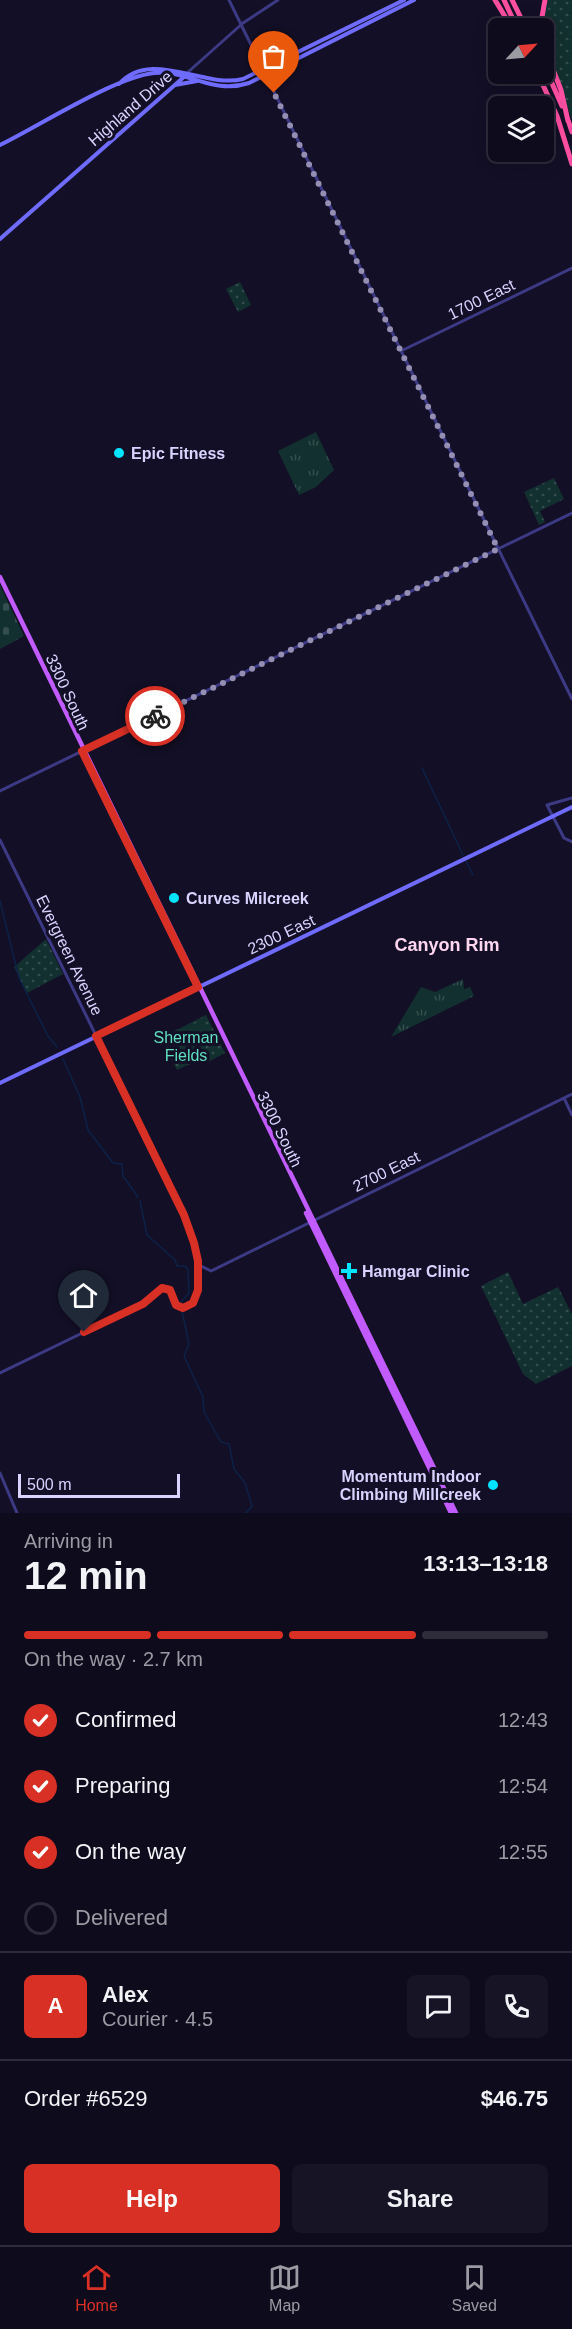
<!DOCTYPE html>
<html lang="en">
<head>
<meta charset="utf-8">
<style>
	:root { --surface:#0e0b1c; --page:#171425; --text:#f1f3f6; --muted:#9b9ba3; --line:#2e2b3b; --accent:#d93025 }
	body { margin:0; font-family:Arial,sans-serif; background:var(--page); color:var(--text); height:100vh; display:flex; flex-direction:column; font-size:22px; white-space:nowrap }
	* { box-sizing:border-box; margin:0 }
	p { font-size:20px; color:var(--muted) }
	.icon { flex:none; width:33px; height:33px; fill:none; stroke:currentColor; stroke-width:2; stroke-linecap:round; stroke-linejoin:round }
	.map { position:relative; height:1513px; overflow:hidden }
	.details { display:flex; flex-direction:column; background:var(--surface); flex:1 }
	.details>* { flex:none }
	.needle { width:39px; rotate:64deg }
	.tools { position:absolute; left:488px; top:18px; display:grid; gap:12px }
	.tools a { display:grid; place-items:center; width:66px; height:66px; border-radius:9px; background:var(--surface); box-shadow:0 3px 15px #0003,0 0 0 2px var(--line); font-size:30px }
	.scale { position:absolute; left:18px; bottom:15px; width:162px; box-sizing:border-box; padding-left:6px; border:3px solid #d9d4ff; border-top:0; font-size:16px; line-height:21px; white-space:nowrap; color:#d9d4ff; -webkit-text-stroke:4px #130f26; paint-order:stroke }
	.pin { position:absolute; display:grid; place-items:center; width:51px; height:51px; color:#fff; margin:-62px -26px; border-radius:50% 50% 50% 0; rotate:-45deg; box-shadow:0 0 6px #0007 }
	.pin .icon { rotate:45deg }
	.courier { position:absolute; display:grid; place-items:center; width:60px; height:60px; margin:-30px; border:4px solid #d93025; border-radius:50%; background:#fff; color:#222; box-shadow:0 2px 8px #0007 }
	.summary em { font-style:normal; font-weight:800 }
	.summary div { display:flex; flex-direction:column-reverse }
	.summary { display:flex; align-items:center; justify-content:space-between; height:102px; padding:0 24px }
	h1 { font-size:39px; font-weight:800; line-height:45px }
	.bar { display:grid; grid-template-columns:repeat(4,1fr); gap:9px 6px; align-content:center; height:72px; padding:0 24px }
	.bar i { height:8px; border-radius:4px; background:var(--line) }
	.bar .on { background:var(--accent) }
	.bar p { grid-column:span 4 }
	.line { display:flex; align-items:center; gap:15px; padding:0 24px; border-top:2px solid var(--line) }
	.line div { flex:1 }
	.round { display:grid; place-items:center; flex:none; width:63px; height:63px; border-radius:9px; background:var(--page) }
	ol { padding:0 24px; list-style:none }
	li { display:flex; align-items:center; gap:18px; height:66px }
	li p { margin-inline-start:auto }
	li .icon { padding:6px; border-radius:50%; background:var(--accent); color:#fff; stroke-width:4 }
	li:last-child { color:var(--muted) }
	li i { width:33px; height:33px; border:3px solid var(--line); border-radius:50% }
	.cta { display:flex; gap:12px; margin-top:auto; padding:12px 24px }
	.cta a { flex:1; height:69px; border-radius:9px; background:var(--accent); color:#fff; font-size:24px; font-weight:800; line-height:69px; text-align:center }
	.cta a+a { background:var(--page); color:var(--text) }
	.tabs { display:flex; justify-content:space-around; align-items:center; height:84px; border-top:2px solid var(--line); background:var(--surface); font-size:16px; color:var(--muted) }
	.tabs a { display:grid; justify-items:center; gap:3px }
	.tabs .on { color:var(--accent) }
	.map>svg:first-child { display:block }
</style>
</head>
<body>
<div class="map">
<svg width="572" height="1513" viewBox="0 0 572 1513">
	<defs>
		<pattern id="grass-tufts" width="24" height="20" patternUnits="userSpaceOnUse" patternTransform="scale(1.5)"><rect width="24" height="20" fill="#12302f"/><path d="M3 7l-1-3M5 7V3M7 7l1-3M15 17l-1-3M17 17v-4M19 17l1-3" fill="none" stroke="#344d4e"/></pattern>
		<pattern id="cemetery-stones" width="16" height="16" patternUnits="userSpaceOnUse" patternTransform="scale(1.5)"><rect width="16" height="16" fill="#12302f"/><path d="M2 7V4a2 2 0 0 1 4 0v3zM10 15v-3a2 2 0 0 1 4 0v3z" fill="#344d4e"/></pattern>
		<pattern id="park-dots" width="8" height="8" patternUnits="userSpaceOnUse" patternTransform="scale(1.5)"><rect width="8" height="8" fill="#12302f"/><path d="M2 2h.1M6 6h.1" fill="none" stroke="#344d4e" stroke-width="1.8" stroke-linecap="round"/></pattern>
	</defs>
	<rect width="100%" height="100%" fill="#130f26"/>
	<path fill="url(#grass-tufts)" d="M 316,432 L 334,470 L 316,487 L 299,495 L 278,451 Z
		M 463,979 L 464,989 L 470,987 L 474,996 L 391,1037 L 421,987 L 435,992 Z"/>
	<path fill="url(#cemetery-stones)" d="M 0,585 L 24,636 L 0,649 Z"/>
	<path fill="url(#park-dots)" d="M 548,0 L 572,0 L 572,119 C 558,78 532,43 548,0 Z
		M 240,282 L 251,305 L 238,312 L 226,289 Z
		M 554,478 L 564,499 L 540,511 L 545,522 L 539,525 L 524,492 Z
		M 46,939 L 63,974 L 27,993 L 14,967 Z
		M 206,1015 L 225,1053 L 206,1063 L 203,1058 L 177,1070 L 161,1038 Z
		M 508,1272 L 523,1304 L 558,1287 L 572,1314 L 572,1366 L 536,1384 L 523,1374 L 481,1286 Z"/>
	<path fill="#12302f" d="M 203,1020 L 215,1044 L 196,1047 L 204,1054 L 180,1066 L 168,1042 L 179,1039 L 185,1041 L 178,1031 Z"/>
	<g fill="none" stroke-linecap="round" stroke-linejoin="round">
		<path stroke="#0c2248" stroke-width="1.5" d="M 422,768 L 463,855
			M 466,861 L 473,875
			M 0,901 L 19,978 L 48,1036 L 57,1047
			M 63,1059 L 80,1097 L 88,1130 L 113,1163 L 122,1164 L 123,1176 L 138,1197
			M 140,1201 L 147,1235 L 175,1260 L 177,1266 L 185,1266 L 188,1270 L 189,1293 L 180,1303
			M 182,1311 L 189,1344 L 184,1356 L 203,1397 L 204,1412 L 221,1442 L 229,1444 L 234,1469 L 245,1483 L 252,1506 L 246,1513"/>
		<path stroke="#3d3a85" stroke-width="3" d="M 229,0 L 572,699
			M 187,73 L 243,23 L 278,0
			M 401,351 L 572,268
			M 0,791 L 572,513
			M 572,798 L 547,805 L 564,838 L 572,842
			M 0,840 L 184,1215 C 193,1237 211,1288 189,1306 L 178,1306 L 170,1290 L 162,1288 L 136,1307 L 0,1373
			M 564,1098 L 572,1115
			M 199,1265 L 211,1271 L 572,1094
			M 0,1473 L 17,1513"/>
		<path stroke="#6f6bff" stroke-width="4" d="M 119,84 C 151,48 204,89 243,79 L 404,0
			M 175,85 L 197,81
			M 0,145 C 39,126 115,77 154,73 C 189,70 212,95 249,83 L 414,0
			M 0,239 L 185,76
			M 0,1083 L 572,807"/>
		<path stroke="#c25bff" stroke-width="4.5" d="M 0,577 L 456,1513
			M 306,1213 L 451,1513"/>
		<path stroke="#ff4fa3" stroke-width="5" d="M 495,0 L 512,28
			M 504,0 L 517,28
			M 512,0 L 526,28
			M 540,28 L 545,0
			M 543,44 L 561,90 L 568,121
			M 543,63 L 562,106
			M 538,74 L 557,116 L 572,164
			M 568,120 L 572,132"/>
	</g>
	<g fill="none" stroke-linecap="round" stroke-linejoin="round">
		<path stroke="#948fb3" stroke-width="6" stroke-dasharray="0 10.8" d="M 155,716 L 498,549 L 274,93"/>
		<path stroke="#d93025" stroke-width="8" d="M 84,1332 L 143,1304 L 162,1288 L 170,1290 L 176,1305 L 183,1308 L 193,1303 L 198,1290 L 198,1261 L 194,1243 L 184,1215 L 96,1036 L 198,987 L 82,751 L 155,716"/>
	</g>
	<g fill="#00e5ff" stroke="#130f26" stroke-width="2">
		<circle cx="119" cy="453" r="6"/>
		<circle cx="174" cy="898" r="6"/>
		<path d="M346 1262h6v6h6v6h-6v6h-6v-6h-6v-6h6z"/>
		<circle cx="493" cy="1485" r="6"/>
	</g>
	<g text-anchor="middle" stroke-width="6" stroke-linejoin="round" paint-order="stroke">
		<g font-size="16" fill="#d9d4ff" stroke="#130f26">
			<text transform="translate(130 108) rotate(-41)" y="6">Highland Drive</text>
			<text transform="translate(481 299) rotate(-26)" y="6">1700 East</text>
			<text transform="translate(68 692) rotate(65)" y="6">3300 South</text>
			<text transform="translate(281 934) rotate(-25)" y="6">2300 East</text>
			<text transform="translate(70 955) rotate(64)" y="6">Evergreen Avenue</text>
			<text transform="translate(280 1129) rotate(64)" y="6">3300 South</text>
			<text transform="translate(386 1171) rotate(-26)" y="6">2700 East</text>
		</g>
		<g font-size="16" font-weight="bold" fill="#d9d4ff" stroke="#130f26" text-anchor="start">
			<text x="131" y="459">Epic Fitness</text>
			<text x="186" y="904">Curves Milcreek</text>
			<text x="362" y="1277">Hamgar Clinic</text>
			<text x="481" y="1482" text-anchor="end">Momentum Indoor<tspan x="481" dy="18">Climbing Millcreek</tspan></text>
		</g>
		<g font-size="16" fill="#5fe0c0" stroke="#130f26">
			<text x="186" y="1043">Sherman<tspan x="186" dy="18">Fields</tspan></text>
		</g>
		<g font-size="18" font-weight="bold" fill="#ffd6f0" stroke="#130f26">
			<text x="447" y="951">Canyon Rim</text>
		</g>
	</g>
</svg>
<div class="tools">
<a><svg class="needle" viewBox="-14 -14 28 28"><path d="M0-13l5 13h-10z" fill="#e53935"/><path d="M0 13l5-13h-10z" fill="#9b9ba3"/></svg></a>
<a><svg class="icon" aria-label="layers" viewBox="0 0 24 24"><path d="M12 4l9 5-9 5-9-5zM3 14l9 5 9-5"/></svg></a>
</div>
<div class="scale">500 m</div>
<div class="pin" style="left:274px;top:93px;background:#ea580c"><svg class="icon" aria-label="bag" viewBox="0 0 24 24"><path d="M5 8h14l-1 12H6zM9 8a3 3 0 0 1 6 0"/></svg></div>
<div class="pin" style="left:84px;top:1332px;background:#1f2937"><svg class="icon" aria-label="home" viewBox="0 0 24 24"><path d="M3 11l9-7 9 7M6 9v11h12V9"/></svg></div>
<div class="courier" style="left:155px;top:716px"><svg class="icon" aria-label="bike" viewBox="0 0 24 24"><circle cx="6" cy="16" r="4"/><circle cx="18" cy="16" r="4"/><path d="M6 16l4-8h5l3 8M10 8l3 8H6M13 5h3"/></svg></div>
</div>
<section class="details">
<div class="summary"><div><h1>12 min</h1><p>Arriving in</p></div><em>13:13–13:18</em></div>
<div class="bar"><i class="on"></i><i class="on"></i><i class="on"></i><i></i><p>On the way · 2.7 km</p></div>
<ol>
<li><svg class="icon" aria-label="check" viewBox="0 0 24 24"><path d="M5 12l5 5 9-10"/></svg>Confirmed<p>12:43</p></li>
<li><svg class="icon" aria-label="check" viewBox="0 0 24 24"><path d="M5 12l5 5 9-10"/></svg>Preparing<p>12:54</p></li>
<li><svg class="icon" aria-label="check" viewBox="0 0 24 24"><path d="M5 12l5 5 9-10"/></svg>On the way<p>12:55</p></li>
<li><i></i>Delivered</li>
</ol>
<div class="line" style="height:108px"><b class="round" style="background:var(--accent);color:#fff">A</b><div><b>Alex</b><p>Courier · 4.5</p></div><a class="round"><svg class="icon" aria-label="chat" viewBox="0 0 24 24"><path d="M4 5h16v11H9l-5 4z"/></svg></a><a class="round"><svg class="icon" aria-label="phone" viewBox="0 0 24 24"><path d="M5 4h4l2 5-3 2q2 4 5 5l2-3 5 2v4C11 20 4 13 5 4z"/></svg></a></div>
<div class="line" style="height:78px"><div>Order #6529</div><b>$46.75</b></div>
<div class="cta"><a>Help</a><a>Share</a></div>
</section>
<nav class="tabs">
<a class="on"><svg class="icon" aria-label="home" viewBox="0 0 24 24"><path d="M3 11l9-7 9 7M6 9v11h12V9"/></svg>Home</a>
<a><svg class="icon" aria-label="map" viewBox="0 0 24 24"><path d="M3 6l6-2 6 2 6-2v14l-6 2-6-2-6 2zM9 4v14M15 6v14"/></svg>Map</a>
<a><svg class="icon" aria-label="saved" viewBox="0 0 24 24"><path d="M7 4h10v16l-5-4-5 4z"/></svg>Saved</a>
</nav>
</body>
</html>
